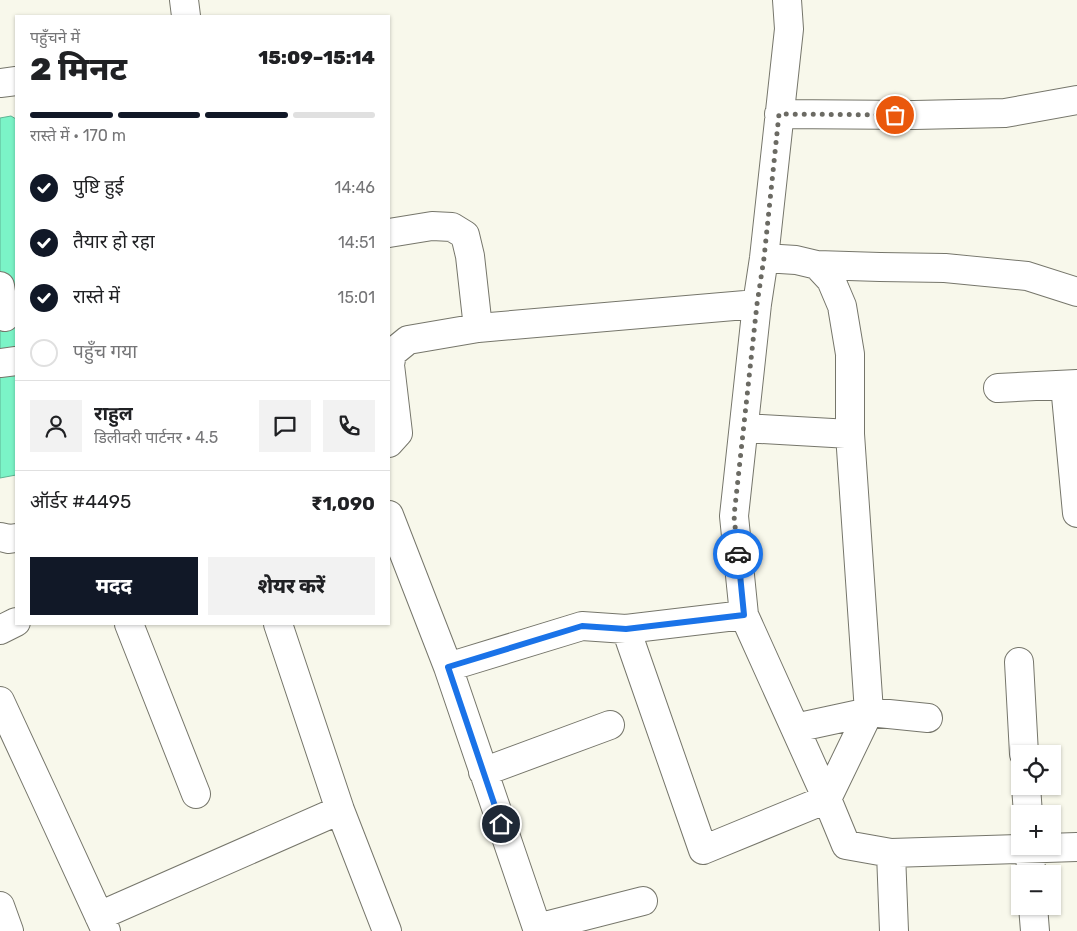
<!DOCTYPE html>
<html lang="hi">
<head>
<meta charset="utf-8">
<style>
	:root { --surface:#fff; --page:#f2f2f2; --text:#202124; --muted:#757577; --line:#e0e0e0; --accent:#111827 }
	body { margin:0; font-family:Rubik,"Noto Sans Devanagari",sans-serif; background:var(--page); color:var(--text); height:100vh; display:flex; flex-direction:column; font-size:19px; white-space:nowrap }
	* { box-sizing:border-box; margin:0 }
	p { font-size:16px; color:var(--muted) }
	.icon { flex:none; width:28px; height:28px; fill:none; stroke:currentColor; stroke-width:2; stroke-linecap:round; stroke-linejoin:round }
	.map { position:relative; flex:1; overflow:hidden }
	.details { position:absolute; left:15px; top:15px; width:375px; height:610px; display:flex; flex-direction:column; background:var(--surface); border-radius:0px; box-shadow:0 1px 4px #0004 }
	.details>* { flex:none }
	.controls { position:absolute; left:1011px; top:745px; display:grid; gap:10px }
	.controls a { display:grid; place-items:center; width:50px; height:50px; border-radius:0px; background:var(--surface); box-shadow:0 1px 4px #0004; font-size:25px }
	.pin { position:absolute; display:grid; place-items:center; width:42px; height:42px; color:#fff; margin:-21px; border:2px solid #fff; border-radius:50%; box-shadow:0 1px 5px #0007 }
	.courier { position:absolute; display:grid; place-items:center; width:50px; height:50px; margin:-25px; border:4px solid #1a73e8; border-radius:50%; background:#fff; color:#222; box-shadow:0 1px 6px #0007 }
	.summary em { font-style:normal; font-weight:800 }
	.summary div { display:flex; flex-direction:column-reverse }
	.summary { display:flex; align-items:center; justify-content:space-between; height:85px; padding:0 15px }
	h1 { font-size:32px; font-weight:800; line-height:38px }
	.bar { display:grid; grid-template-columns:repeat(4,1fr); gap:8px 5px; align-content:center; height:60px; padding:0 15px }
	.bar i { height:6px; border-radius:4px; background:var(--line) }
	.bar .current { background:var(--accent) }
	.bar p { grid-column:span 4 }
	.line { display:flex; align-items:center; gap:12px; padding:0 15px; border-top:1px solid var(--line) }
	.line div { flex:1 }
	.round { display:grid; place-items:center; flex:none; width:52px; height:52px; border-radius:0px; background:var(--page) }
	ol { padding:0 15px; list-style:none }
	li { display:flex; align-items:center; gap:15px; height:55px }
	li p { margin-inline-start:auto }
	li .icon { padding:5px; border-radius:50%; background:var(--accent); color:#fff; stroke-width:4 }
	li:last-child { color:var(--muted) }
	li i { width:28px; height:28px; border:2px solid var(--line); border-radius:50% }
	.button { display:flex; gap:10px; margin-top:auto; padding:10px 15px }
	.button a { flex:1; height:58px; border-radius:0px; background:var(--accent); color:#fff; font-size:20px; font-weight:800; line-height:58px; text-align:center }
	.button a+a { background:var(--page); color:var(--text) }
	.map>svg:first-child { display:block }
</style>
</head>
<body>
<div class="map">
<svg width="1077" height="931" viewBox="0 0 1077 931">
	<rect width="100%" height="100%" fill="#f8f8eb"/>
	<path fill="#7bf4c7" stroke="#5fb493" d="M 11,116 L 16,119 L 16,475 L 0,478 L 0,118 Z"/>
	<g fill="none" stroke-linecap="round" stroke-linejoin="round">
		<g stroke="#76766b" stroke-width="30">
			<path id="minor" d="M 184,0 L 186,16
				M 0,83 L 16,81
				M 779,114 L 914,115 L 1005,113 L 1077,100
				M 389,233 L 432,226 L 452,227 L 465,235 L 470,256 L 478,328
				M 817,265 L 880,267 L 945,268 L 1027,276 L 1077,292
				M 0,286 L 5,317
				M 0,363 L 16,361
				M 1065,385 L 1077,513
				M 998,388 L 1077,384
				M 744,428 L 850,434
				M 389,443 L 398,433 L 390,365 L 392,353 L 408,340 L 478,328 L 757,304
				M 389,515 L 448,667 L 538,931
				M 0,537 L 9,539 L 16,538
				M 744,615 L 734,516 L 757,304 L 764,258 L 789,29 L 787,0
				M 129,624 L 196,794
				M 278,624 L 340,810 L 387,931
				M 626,629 L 703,850 L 827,799 L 869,712 L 850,434 L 850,354 L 842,306 L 831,280 L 817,265 L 796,260 L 764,258
				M 0,630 L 16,622
				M 1019,662 L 1024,754
				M 448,667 L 582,626 L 626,629 L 744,615 L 827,799 L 846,845 L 891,853 L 894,931
				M 0,701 L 44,796 L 106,931
				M 795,728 L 869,712 L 928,718
				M 483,772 L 610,725
				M 1026,786 L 1028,814
				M 1030,846 L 1031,874
				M 891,853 L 1077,847
				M 0,906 L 9,931
				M 1033,906 L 1035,931
				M 99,916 L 340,810
				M 537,928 L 643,901"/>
		</g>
		<use href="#minor" stroke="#fff" stroke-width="28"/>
	</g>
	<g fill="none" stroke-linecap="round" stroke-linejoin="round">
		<path stroke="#6b6a63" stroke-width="5" stroke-dasharray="0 9" d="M 738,554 L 734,516 L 757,304 L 764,258 L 779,114 L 895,115"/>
		<path stroke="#1a73e8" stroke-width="6" d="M 501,824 L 448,667 L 582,626 L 626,629 L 744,615 L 738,554"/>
	</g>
</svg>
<div class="controls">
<a><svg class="icon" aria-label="locate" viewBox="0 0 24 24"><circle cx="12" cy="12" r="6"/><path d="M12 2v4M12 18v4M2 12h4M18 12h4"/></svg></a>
<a>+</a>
<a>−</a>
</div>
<div class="pin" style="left:895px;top:115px;background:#ea580c"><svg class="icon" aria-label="bag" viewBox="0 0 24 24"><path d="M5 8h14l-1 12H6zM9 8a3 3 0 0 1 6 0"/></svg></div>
<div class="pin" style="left:501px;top:824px;background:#1f2937"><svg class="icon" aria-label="home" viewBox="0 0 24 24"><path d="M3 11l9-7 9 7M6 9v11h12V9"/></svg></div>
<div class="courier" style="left:738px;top:554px"><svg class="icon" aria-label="car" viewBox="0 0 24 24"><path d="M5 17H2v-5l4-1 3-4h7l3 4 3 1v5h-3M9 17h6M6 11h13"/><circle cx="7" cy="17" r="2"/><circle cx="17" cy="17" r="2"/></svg></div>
<section class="details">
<div class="summary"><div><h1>2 मिनट</h1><p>पहुँचने में</p></div><em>15:09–15:14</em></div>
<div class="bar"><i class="current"></i><i class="current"></i><i class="current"></i><i></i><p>रास्ते में · 170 m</p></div>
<ol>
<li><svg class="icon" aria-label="check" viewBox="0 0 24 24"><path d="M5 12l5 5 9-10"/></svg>पुष्टि हुई<p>14:46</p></li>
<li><svg class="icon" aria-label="check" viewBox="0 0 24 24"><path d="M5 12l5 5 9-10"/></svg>तैयार हो रहा<p>14:51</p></li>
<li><svg class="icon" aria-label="check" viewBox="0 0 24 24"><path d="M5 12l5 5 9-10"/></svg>रास्ते में<p>15:01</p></li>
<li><i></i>पहुँच गया</li>
</ol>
<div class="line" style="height:90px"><a class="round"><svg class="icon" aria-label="person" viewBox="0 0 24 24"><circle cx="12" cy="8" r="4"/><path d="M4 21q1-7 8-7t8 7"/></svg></a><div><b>राहुल</b><p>डिलीवरी पार्टनर · 4.5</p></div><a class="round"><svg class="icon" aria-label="chat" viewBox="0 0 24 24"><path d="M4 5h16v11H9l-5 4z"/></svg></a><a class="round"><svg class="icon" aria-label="phone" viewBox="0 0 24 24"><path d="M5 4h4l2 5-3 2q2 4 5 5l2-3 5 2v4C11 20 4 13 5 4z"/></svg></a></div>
<div class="line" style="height:65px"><div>ऑर्डर #4495</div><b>₹1,090</b></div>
<div class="button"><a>मदद</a><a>शेयर करें</a></div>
</section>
</div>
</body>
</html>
